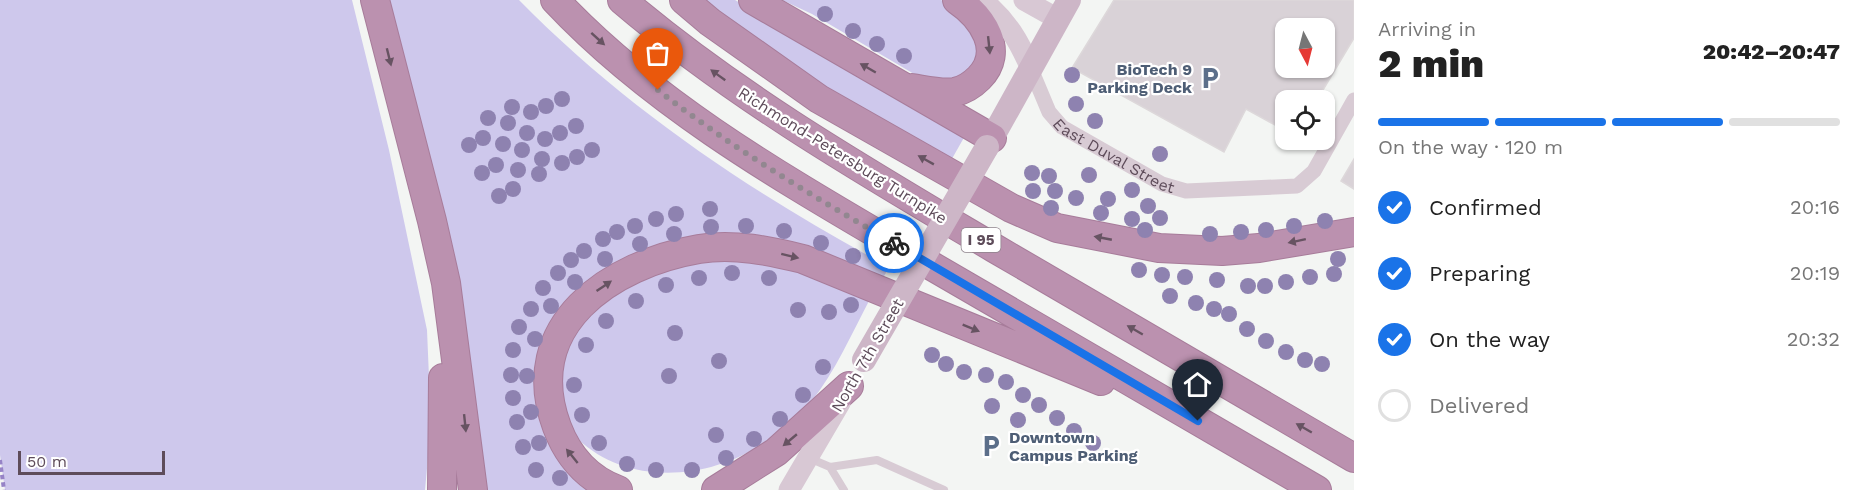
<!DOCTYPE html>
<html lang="en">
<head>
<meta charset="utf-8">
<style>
	:root { --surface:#fff; --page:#f2f2f2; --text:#222; --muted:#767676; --line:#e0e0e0; --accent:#1a73e8 }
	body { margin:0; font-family:"Work Sans",sans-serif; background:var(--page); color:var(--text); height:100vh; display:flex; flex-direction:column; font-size:22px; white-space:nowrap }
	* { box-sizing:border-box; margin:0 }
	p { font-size:20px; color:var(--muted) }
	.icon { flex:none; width:33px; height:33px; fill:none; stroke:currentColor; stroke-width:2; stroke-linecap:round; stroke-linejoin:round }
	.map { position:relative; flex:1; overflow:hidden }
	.side { display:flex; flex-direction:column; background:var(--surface); width:510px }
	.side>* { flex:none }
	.needle { width:39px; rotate:173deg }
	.buttons { position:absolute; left:1275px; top:18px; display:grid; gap:12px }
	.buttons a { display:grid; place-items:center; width:60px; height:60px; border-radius:12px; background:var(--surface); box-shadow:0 2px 4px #0004; font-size:30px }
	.scale { position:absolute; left:18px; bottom:15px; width:147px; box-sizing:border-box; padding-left:6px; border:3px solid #5e4c5a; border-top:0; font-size:16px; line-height:21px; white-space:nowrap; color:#5e4c5a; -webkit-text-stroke:4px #fff; paint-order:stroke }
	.pin { position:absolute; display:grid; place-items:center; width:51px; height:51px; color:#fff; margin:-62px -26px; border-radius:50% 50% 50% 0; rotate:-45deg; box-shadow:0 0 6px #0007 }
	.pin .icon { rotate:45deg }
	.courier { position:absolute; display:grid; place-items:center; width:60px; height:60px; margin:-30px; border:4px solid #1a73e8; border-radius:50%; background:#fff; color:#222; box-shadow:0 2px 8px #0007 }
	.head em { font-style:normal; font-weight:800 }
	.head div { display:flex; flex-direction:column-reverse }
	.head { display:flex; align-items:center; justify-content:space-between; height:102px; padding:0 24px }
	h1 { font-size:39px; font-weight:800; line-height:45px }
	.bar { display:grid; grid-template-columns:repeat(4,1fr); gap:9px 6px; align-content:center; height:72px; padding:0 24px }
	.bar i { height:8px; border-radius:4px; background:var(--line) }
	.bar .selected { background:var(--accent) }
	.bar p { grid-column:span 4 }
	ol { padding:0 24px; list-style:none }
	li { display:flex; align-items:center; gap:18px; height:66px }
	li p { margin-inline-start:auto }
	li .icon { padding:6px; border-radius:50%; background:var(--accent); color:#fff; stroke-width:4 }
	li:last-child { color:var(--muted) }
	li i { width:33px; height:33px; border:3px solid var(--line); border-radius:50% }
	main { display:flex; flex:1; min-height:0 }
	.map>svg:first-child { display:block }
</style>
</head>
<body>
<main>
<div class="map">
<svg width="1354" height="490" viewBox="0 0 1354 490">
	<rect width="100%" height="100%" fill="#f3f5f3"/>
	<path fill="#cec8ec" d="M 0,0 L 352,0 L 389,150 L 427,330 L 431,425 L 425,490 L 5,490 L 0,455 Z
		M 384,0 L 519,0 C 627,110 754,194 889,267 L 881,282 L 817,253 L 655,251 L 544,358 L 595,490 L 481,490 Z
		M 697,0 L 735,0 L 966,134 L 949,164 L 896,135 Z
		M 782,0 L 941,0 L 949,4 L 982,42 L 969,79 L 926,81 L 812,14 Z
		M 714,259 L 777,264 L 870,299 C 852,333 835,372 811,402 C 804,411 793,419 785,426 C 726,481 631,490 578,439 C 562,411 556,389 565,357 C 570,339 578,320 593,307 C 628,277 672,270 714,259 Z"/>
	<path fill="#d9d2d7" stroke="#ddd8da" stroke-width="1.5" fill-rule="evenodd" d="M 1114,0 L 1354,0 L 1354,38 L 1317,100 L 1286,100 L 1286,131 L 1246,109 L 1224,152 L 1072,68 ZM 1286,28 L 1324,28 L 1324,68 L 1286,68 Z
		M 1354,159 L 1354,189 L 1341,181 Z"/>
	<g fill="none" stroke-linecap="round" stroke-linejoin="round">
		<g stroke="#a77c9a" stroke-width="30">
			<path id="highway" d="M 375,0 L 432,221 L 446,283 L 473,490
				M 555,0 C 659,111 800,188 930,265 C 1059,340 1188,415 1317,490
				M 622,0 C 736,97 866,172 994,248 C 1114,318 1234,388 1354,458
				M 684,0 L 710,22 L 819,99 L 1011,208 L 1057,228 L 1159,248 L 1222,251 L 1259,248 L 1354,232
				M 753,0 L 992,138
				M 912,88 C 925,90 941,94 955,92 C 964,90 972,85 979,78 C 1006,51 982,17 957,0
				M 442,490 L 443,378
				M 618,490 C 588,479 568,456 557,427 C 519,325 611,264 699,249 C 734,243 770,251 803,259 L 1101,381
				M 716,490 L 776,452 L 849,386"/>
		</g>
		<path stroke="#9683c6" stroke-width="4" stroke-dasharray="4.5 3" stroke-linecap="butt" d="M 0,460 L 4,490"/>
		<path stroke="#d8cbd4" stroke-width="8" d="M 809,458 L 830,467 L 877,460 L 944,490
			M 830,467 L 844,490"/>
		<path stroke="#d8cbd4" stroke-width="15" id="s1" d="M 1031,69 L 1049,112 L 1062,127 L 1162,184 L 1186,191 L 1297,186 L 1314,171 L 1354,100"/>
		<path stroke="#d8c8d4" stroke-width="21" d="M 982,0 C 1007,20 1019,41 1031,69
			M 1024,0 L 1058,19
			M 789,490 L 840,403"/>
		<path stroke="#cdb6c7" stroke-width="24" d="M 987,147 L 1069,0"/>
		<use href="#highway" stroke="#bb91af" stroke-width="28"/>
		<path stroke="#cdb6c7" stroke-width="24" d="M 864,360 L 987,147"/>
	</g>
	<g fill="#8e82b0">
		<circle cx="825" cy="14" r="8"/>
		<circle cx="853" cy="31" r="8"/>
		<circle cx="877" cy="44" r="8"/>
		<circle cx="904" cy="56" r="8"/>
		<circle cx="1072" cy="75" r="8"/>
		<circle cx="562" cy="99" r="8"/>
		<circle cx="1076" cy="104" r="8"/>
		<circle cx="546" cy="106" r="8"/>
		<circle cx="512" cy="107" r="8"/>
		<circle cx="531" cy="112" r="8"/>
		<circle cx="488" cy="118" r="8"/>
		<circle cx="1095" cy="121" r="8"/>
		<circle cx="508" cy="123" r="8"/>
		<circle cx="576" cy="126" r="8"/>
		<circle cx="527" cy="133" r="8"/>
		<circle cx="560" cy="133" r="8"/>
		<circle cx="483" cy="138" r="8"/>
		<circle cx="545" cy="139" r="8"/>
		<circle cx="503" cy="144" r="8"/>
		<circle cx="469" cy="145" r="8"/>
		<circle cx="522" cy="150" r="8"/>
		<circle cx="592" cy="150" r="8"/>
		<circle cx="1160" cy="154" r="8"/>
		<circle cx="577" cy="157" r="8"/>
		<circle cx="542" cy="159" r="8"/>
		<circle cx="562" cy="163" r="8"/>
		<circle cx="496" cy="165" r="8"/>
		<circle cx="518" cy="170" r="8"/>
		<circle cx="482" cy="173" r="8"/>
		<circle cx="1032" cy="173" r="8"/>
		<circle cx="539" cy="174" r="8"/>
		<circle cx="1089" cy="175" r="8"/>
		<circle cx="1049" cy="176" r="8"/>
		<circle cx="513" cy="189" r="8"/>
		<circle cx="1132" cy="190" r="8"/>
		<circle cx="1033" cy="191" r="8"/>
		<circle cx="1055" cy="191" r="8"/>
		<circle cx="499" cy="196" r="8"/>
		<circle cx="1076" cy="198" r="8"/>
		<circle cx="1108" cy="199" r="8"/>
		<circle cx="1148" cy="206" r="8"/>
		<circle cx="1051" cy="208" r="8"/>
		<circle cx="710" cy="209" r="8"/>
		<circle cx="1101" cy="213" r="8"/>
		<circle cx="676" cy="214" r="8"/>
		<circle cx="1160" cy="218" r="8"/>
		<circle cx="656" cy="219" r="8"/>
		<circle cx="1132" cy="219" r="8"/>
		<circle cx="1325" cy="221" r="8"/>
		<circle cx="635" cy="226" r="8"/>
		<circle cx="746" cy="226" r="8"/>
		<circle cx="1294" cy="226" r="8"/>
		<circle cx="711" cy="227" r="8"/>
		<circle cx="1145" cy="230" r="8"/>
		<circle cx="1266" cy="230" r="8"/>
		<circle cx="784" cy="231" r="8"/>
		<circle cx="617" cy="232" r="8"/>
		<circle cx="1241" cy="232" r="8"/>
		<circle cx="674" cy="234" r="8"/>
		<circle cx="1210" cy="234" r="8"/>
		<circle cx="603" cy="239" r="8"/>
		<circle cx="821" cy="243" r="8"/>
		<circle cx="640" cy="244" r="8"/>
		<circle cx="584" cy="251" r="8"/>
		<circle cx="853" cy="256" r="8"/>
		<circle cx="605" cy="259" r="8"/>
		<circle cx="1338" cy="259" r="8"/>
		<circle cx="571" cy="260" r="8"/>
		<circle cx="1139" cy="270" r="8"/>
		<circle cx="558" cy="273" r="8"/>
		<circle cx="732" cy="273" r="8"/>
		<circle cx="1334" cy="274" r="8"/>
		<circle cx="1162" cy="275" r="8"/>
		<circle cx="1185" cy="277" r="8"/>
		<circle cx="1310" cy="277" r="8"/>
		<circle cx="699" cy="278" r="8"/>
		<circle cx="769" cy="278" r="8"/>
		<circle cx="1217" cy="280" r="8"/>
		<circle cx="575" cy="282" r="8"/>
		<circle cx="1286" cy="282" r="8"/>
		<circle cx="666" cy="285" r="8"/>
		<circle cx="1248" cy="286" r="8"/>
		<circle cx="1265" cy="286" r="8"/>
		<circle cx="543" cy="288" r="8"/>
		<circle cx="1170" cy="296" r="8"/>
		<circle cx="636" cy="301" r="8"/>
		<circle cx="1196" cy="303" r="8"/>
		<circle cx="851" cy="305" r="8"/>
		<circle cx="551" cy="306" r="8"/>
		<circle cx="531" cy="309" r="8"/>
		<circle cx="1214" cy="309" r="8"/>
		<circle cx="798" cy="310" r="8"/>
		<circle cx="829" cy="312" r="8"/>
		<circle cx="1229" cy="314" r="8"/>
		<circle cx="606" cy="321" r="8"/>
		<circle cx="519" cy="327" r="8"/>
		<circle cx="1247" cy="329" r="8"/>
		<circle cx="675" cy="333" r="8"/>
		<circle cx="535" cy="339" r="8"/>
		<circle cx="1266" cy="341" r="8"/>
		<circle cx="586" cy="345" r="8"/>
		<circle cx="513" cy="350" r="8"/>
		<circle cx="1286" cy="352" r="8"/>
		<circle cx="932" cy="355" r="8"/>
		<circle cx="1305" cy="360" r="8"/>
		<circle cx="719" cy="361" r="8"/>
		<circle cx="946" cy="364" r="8"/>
		<circle cx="1322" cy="364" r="8"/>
		<circle cx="823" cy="367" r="8"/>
		<circle cx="964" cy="372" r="8"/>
		<circle cx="511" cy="375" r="8"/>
		<circle cx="986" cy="375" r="8"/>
		<circle cx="527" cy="376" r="8"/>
		<circle cx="669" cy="376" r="8"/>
		<circle cx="1006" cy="382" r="8"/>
		<circle cx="574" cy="385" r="8"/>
		<circle cx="803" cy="395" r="8"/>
		<circle cx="1023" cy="395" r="8"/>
		<circle cx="513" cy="398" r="8"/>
		<circle cx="1039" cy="405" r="8"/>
		<circle cx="992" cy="406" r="8"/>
		<circle cx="531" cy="412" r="8"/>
		<circle cx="582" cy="415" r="8"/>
		<circle cx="1057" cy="418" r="8"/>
		<circle cx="780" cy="419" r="8"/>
		<circle cx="1018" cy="420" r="8"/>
		<circle cx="517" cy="422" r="8"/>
		<circle cx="1074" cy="431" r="8"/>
		<circle cx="716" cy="435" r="8"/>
		<circle cx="754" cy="439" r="8"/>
		<circle cx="539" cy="443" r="8"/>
		<circle cx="599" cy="443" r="8"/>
		<circle cx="1093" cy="443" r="8"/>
		<circle cx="523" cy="447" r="8"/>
		<circle cx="726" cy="458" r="8"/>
		<circle cx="627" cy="464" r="8"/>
		<circle cx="536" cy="470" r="8"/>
		<circle cx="656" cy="470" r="8"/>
		<circle cx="692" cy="470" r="8"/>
		<circle cx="560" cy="478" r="8"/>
	</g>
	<defs><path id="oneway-solid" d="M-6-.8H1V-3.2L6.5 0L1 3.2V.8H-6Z" transform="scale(1.5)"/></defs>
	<g fill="#675362">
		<use href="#oneway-solid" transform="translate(598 39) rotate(42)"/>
		<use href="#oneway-solid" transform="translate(989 45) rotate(84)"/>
		<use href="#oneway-solid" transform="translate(389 57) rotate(76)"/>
		<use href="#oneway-solid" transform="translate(868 68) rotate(-150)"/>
		<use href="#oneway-solid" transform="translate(718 75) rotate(-144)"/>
		<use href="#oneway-solid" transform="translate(926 160) rotate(-151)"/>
		<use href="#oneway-solid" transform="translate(1103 238) rotate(-169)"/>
		<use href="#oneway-solid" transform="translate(1297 241) rotate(168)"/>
		<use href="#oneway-solid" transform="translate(790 256) rotate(14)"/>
		<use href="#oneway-solid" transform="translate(604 286) rotate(-34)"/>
		<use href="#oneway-solid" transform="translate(971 328) rotate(22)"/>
		<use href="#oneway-solid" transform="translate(1135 330) rotate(-150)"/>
		<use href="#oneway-solid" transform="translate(465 423) rotate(84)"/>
		<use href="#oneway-solid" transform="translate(1304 428) rotate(-150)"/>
		<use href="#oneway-solid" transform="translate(790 440) rotate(140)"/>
		<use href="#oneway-solid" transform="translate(572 456) rotate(-129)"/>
	</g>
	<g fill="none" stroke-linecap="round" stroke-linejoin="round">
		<path stroke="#928790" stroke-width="6" stroke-dasharray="0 10.8" d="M 658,90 C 732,148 812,196 894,243"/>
		<path stroke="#1a73e8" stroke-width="8" d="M 894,243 L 1198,421"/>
	</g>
	<defs>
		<g id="parking-bare" transform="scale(1.8)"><path d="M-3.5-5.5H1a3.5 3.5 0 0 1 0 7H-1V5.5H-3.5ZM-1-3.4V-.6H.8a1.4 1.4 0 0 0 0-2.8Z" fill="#5c6f8a" stroke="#fff" stroke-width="2.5" paint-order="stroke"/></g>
	</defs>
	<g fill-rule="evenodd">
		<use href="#parking-bare" x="1210" y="78"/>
		<use href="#parking-bare" x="991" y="446"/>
	</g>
	<g text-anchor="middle" stroke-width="4.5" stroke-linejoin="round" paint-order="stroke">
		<rect fill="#fff" stroke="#8e828c" stroke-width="1.5" x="961.5" y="228" width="39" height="24" rx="4.5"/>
		<g font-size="15" font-weight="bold" fill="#5e4c5a">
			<text x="981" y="245">I 95</text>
		</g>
		<g font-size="16" font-weight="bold" fill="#4e5e75" stroke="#fff" text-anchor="end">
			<text x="1192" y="75">BioTech 9<tspan x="1192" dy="18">Parking Deck</tspan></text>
			<text x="1009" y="443" text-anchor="start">Downtown<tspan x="1009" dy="18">Campus Parking</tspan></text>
		</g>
		<g font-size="16" fill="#5e4c5a" stroke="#fff">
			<text dy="6" stroke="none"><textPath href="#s1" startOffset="126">East Duval Street</textPath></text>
			<text transform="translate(843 155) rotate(32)" y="6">Richmond-Petersburg Turnpike</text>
			<text transform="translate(867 355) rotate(-60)" y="6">North 7th Street</text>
		</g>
	</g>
</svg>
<div class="buttons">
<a><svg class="needle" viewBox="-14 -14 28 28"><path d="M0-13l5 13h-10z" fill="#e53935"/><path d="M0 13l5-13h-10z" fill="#767676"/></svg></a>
<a><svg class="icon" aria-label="locate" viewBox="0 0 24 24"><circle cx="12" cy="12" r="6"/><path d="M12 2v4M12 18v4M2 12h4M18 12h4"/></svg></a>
</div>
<div class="scale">50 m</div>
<div class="pin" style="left:658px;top:90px;background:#ea580c"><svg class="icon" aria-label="bag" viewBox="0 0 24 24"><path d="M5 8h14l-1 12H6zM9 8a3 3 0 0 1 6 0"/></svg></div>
<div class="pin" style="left:1198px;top:421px;background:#1f2937"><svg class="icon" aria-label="home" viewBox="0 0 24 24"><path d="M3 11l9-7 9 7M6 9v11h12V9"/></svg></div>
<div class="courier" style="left:894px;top:243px"><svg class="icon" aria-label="bike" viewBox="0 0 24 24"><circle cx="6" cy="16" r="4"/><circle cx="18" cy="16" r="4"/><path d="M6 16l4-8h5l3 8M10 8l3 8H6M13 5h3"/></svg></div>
</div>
<section class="side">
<div class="head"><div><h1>2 min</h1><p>Arriving in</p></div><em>20:42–20:47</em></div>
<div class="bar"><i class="selected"></i><i class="selected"></i><i class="selected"></i><i></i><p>On the way · 120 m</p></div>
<ol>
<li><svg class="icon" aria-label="check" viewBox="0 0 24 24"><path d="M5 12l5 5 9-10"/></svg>Confirmed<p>20:16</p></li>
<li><svg class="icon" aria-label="check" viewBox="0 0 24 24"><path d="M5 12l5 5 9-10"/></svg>Preparing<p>20:19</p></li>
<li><svg class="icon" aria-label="check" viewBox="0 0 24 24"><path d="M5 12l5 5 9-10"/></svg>On the way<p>20:32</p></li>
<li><i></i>Delivered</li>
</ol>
</section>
</main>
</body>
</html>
